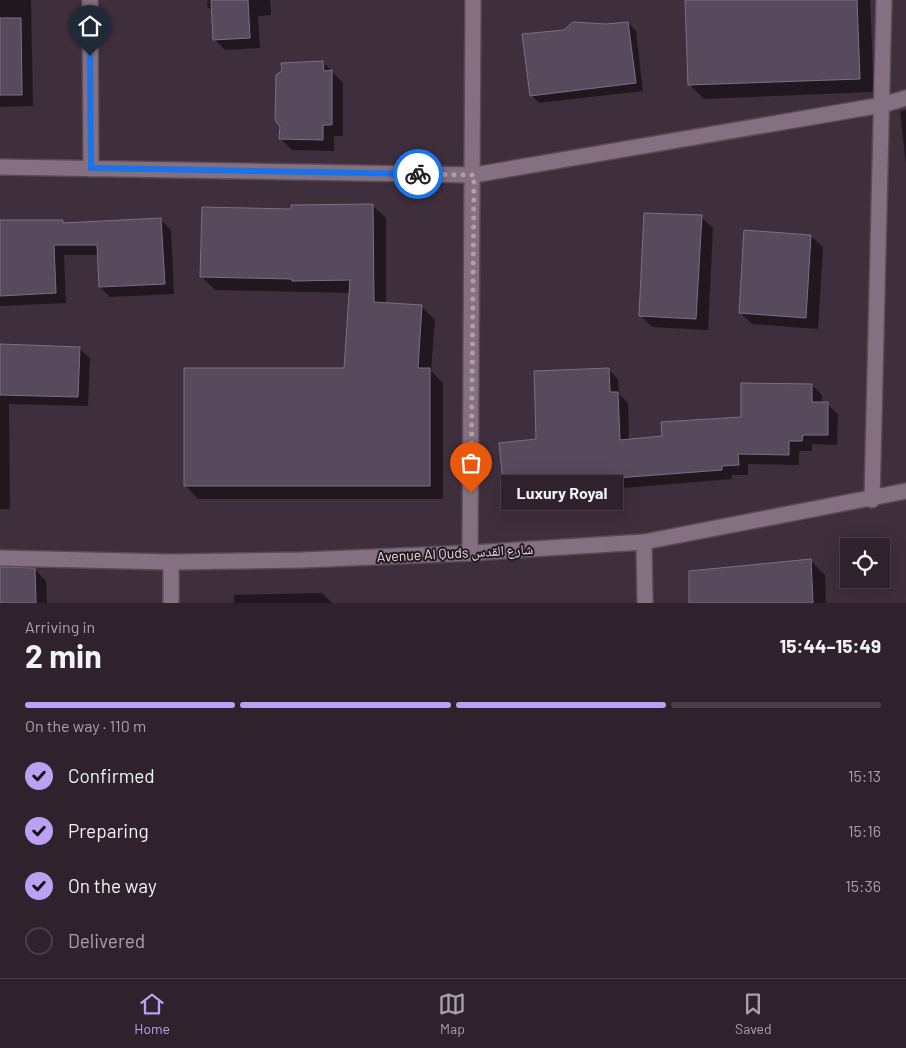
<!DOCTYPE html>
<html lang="en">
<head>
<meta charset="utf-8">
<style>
	:root { --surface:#2f222c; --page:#3b2f38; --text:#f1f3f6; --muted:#a7a4a9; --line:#4a3f48; --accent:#bca0f2 }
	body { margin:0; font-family:Barlow,"Noto Naskh Arabic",sans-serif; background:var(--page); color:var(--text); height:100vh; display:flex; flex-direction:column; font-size:19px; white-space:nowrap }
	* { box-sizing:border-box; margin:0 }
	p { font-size:16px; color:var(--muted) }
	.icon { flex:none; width:28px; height:28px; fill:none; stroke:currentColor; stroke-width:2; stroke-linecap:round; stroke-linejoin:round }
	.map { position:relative; height:603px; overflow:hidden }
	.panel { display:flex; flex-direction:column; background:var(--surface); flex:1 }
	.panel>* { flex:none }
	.controls { position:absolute; left:840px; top:538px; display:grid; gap:10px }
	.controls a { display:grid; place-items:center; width:50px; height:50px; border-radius:0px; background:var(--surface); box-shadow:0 5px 20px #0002,0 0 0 1px var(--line); font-size:25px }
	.pin { position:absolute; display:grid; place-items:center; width:42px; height:42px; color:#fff; margin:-51px -21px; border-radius:50% 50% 50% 0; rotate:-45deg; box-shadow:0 0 5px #0007 }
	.pin .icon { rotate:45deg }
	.courier { position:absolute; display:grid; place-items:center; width:50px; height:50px; margin:-25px; border:4px solid #1a73e8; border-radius:50%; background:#fff; color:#222; box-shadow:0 1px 6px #0007 }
	.bubble { position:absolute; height:35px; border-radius:0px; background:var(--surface); box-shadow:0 5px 20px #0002,0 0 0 1px var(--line); font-size:16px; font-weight:700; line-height:35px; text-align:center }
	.headline em { font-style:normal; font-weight:700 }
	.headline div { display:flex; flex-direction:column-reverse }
	.headline { display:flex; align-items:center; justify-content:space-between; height:85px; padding:0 25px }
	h1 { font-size:32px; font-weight:700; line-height:38px }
	.bar { display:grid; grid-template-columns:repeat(4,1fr); gap:8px 5px; align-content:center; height:60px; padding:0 25px }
	.bar i { height:6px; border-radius:4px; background:var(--line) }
	.bar .active { background:var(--accent) }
	.bar p { grid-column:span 4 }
	ol { padding:0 25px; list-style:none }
	li { display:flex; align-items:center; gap:15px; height:55px }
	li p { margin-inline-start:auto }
	li .icon { padding:5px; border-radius:50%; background:var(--accent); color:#111; stroke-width:4 }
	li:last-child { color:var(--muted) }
	li i { width:28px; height:28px; border:2px solid var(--line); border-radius:50% }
	.tabs { display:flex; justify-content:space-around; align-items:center; height:70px; border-top:1px solid var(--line); background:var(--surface); font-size:14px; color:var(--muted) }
	.tabs a { display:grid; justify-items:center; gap:2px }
	.tabs .active { color:var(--accent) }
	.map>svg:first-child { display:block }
</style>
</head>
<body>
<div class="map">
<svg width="906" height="603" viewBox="0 0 906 603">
	<rect width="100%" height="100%" fill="#3f2e3b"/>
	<path fill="#0007" d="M 0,0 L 31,0 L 33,106 L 0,107 Z
		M 208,0 L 270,0 L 271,15 L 258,16 L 260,48 L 225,50 L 215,40 L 213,12 L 207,6 Z
		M 757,0 L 870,0 L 874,92 L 704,99 L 689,84 Z
		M 628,23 L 636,31 L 643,91 L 539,103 L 531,95 L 606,25 Z
		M 323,62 L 343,83 L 343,136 L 334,136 L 334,151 L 292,150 L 281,139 Z
		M 906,110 L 906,164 L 900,111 Z
		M 372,205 L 386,218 L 386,304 L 421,306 L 435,320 L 431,371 L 443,383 L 443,499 L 198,499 L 185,485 L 345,369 L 350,293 L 215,290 L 202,277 L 292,210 Z
		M 701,217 L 713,228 L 708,330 L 652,327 L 640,315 Z
		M 161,220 L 171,230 L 174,294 L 110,297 L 100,287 L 99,255 L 64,255 L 66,303 L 0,306 L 0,253 L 62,221 L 66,224 Z
		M 811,236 L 823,247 L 818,329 L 752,324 L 740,313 Z
		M 0,346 L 79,348 L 90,358 L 88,406 L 9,404 L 10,509 L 0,509 Z
		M 608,369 L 618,379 L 619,394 L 628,403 L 629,440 L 663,437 L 742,418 L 812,385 L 822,395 L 822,404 L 827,404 L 838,414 L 837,445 L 812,444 L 812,451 L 799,451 L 799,465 L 748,464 L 748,475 L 731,475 L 732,479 L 575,492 L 570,487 L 514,492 L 504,482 L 538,441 Z
		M 811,561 L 825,575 L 826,603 L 690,603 Z
		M 0,569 L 35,569 L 46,581 L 47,603 L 0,603 Z
		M 322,593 L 332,603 L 234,603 L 234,595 Z"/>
	<path fill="#574a5c" stroke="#7d6f83" d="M 211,0 L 248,0 L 250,38 L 213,40 Z
		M 685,0 L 857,0 L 860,79 L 688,85 Z
		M 0,18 L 21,18 L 22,95 L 0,95 Z
		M 573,22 L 606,24 L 628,22 L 636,83 L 530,96 L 522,34 L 564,30 Z
		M 323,61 L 324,71 L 332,70 L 332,125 L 323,125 L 323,140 L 279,139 L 280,127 L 275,120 L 276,75 L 282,71 L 281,63 Z
		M 373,204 L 374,302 L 422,305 L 418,368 L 430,368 L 430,486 L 184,486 L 184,368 L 344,368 L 350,280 L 292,281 L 292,279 L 200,277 L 202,207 L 291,209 L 291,205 Z
		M 644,213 L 702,215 L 696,319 L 639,316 Z
		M 161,218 L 165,284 L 99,287 L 97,245 L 54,245 L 56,293 L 0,296 L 0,220 L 63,220 L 63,223 Z
		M 744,230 L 811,235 L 806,318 L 739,313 Z
		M 0,344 L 80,347 L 78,397 L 0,395 Z
		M 609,368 L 610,392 L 618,392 L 620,440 L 662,436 L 661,422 L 741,417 L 741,383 L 812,384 L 812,402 L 828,402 L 828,435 L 803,435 L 802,441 L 789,441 L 789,455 L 738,454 L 739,465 L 722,466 L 722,470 L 563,482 L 563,476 L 503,482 L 499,443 L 536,439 L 534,371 Z
		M 811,559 L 813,603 L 689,603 L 689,571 Z
		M 0,567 L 35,568 L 36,603 L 0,603 Z"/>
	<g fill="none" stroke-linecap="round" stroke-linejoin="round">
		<g stroke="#584a55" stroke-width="18">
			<path id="minor" d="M 90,0 L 91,169
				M 0,167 L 474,175 L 882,105 L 906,98
				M 872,500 L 884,0
				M 644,542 L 645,603
				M 470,553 L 473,0
				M 171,603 L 171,562"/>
		</g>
		<g stroke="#584a55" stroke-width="18">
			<path id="tertiary" d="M 0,558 L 171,562 L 302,560 L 470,553 L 644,542 L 906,491"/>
		</g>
		<use href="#minor" stroke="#847080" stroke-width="15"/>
		<use href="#tertiary" stroke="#847080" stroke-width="15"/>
	</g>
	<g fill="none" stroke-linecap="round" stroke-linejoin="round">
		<path stroke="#aea0ab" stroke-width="5" stroke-dasharray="0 9" d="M 418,174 L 474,175 L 471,493"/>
		<path stroke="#1a73e8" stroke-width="6" d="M 90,56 L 91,168 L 418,174"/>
	</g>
	<g text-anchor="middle" stroke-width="4" stroke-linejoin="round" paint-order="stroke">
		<g font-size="14" fill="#eadee7" stroke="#21191f">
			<text transform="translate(455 553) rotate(-3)" y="5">Avenue Al Quds شارع القدس</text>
		</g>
	</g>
</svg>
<div class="controls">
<a><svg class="icon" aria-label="locate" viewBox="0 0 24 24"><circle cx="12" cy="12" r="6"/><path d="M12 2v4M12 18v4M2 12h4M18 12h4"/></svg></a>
</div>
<div class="pin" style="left:471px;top:493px;background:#ea580c"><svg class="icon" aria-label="bag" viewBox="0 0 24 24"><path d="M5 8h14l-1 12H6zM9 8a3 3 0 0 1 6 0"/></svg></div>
<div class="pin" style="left:90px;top:56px;background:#1f2937"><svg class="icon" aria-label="home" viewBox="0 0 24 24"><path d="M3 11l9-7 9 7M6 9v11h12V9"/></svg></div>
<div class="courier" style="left:418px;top:174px"><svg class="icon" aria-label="bike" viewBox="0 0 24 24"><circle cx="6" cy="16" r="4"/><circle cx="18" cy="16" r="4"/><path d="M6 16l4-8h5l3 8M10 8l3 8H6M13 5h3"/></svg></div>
<div class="bubble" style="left:501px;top:475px;width:122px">Luxury Royal</div>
</div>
<section class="panel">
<div class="headline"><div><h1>2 min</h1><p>Arriving in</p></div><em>15:44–15:49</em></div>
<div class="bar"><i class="active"></i><i class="active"></i><i class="active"></i><i></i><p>On the way · 110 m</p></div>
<ol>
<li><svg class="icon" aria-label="check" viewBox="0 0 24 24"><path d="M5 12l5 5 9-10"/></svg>Confirmed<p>15:13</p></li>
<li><svg class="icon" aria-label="check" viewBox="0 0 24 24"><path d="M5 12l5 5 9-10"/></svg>Preparing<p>15:16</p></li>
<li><svg class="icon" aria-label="check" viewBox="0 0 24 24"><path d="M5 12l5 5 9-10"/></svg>On the way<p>15:36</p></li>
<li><i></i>Delivered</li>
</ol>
</section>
<nav class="tabs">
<a class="active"><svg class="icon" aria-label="home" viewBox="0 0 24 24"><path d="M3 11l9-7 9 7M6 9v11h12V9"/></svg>Home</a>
<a><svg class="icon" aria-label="map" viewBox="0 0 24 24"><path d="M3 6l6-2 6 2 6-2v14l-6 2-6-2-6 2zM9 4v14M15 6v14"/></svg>Map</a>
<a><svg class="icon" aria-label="saved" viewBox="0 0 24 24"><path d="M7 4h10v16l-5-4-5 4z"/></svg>Saved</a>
</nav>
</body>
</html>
